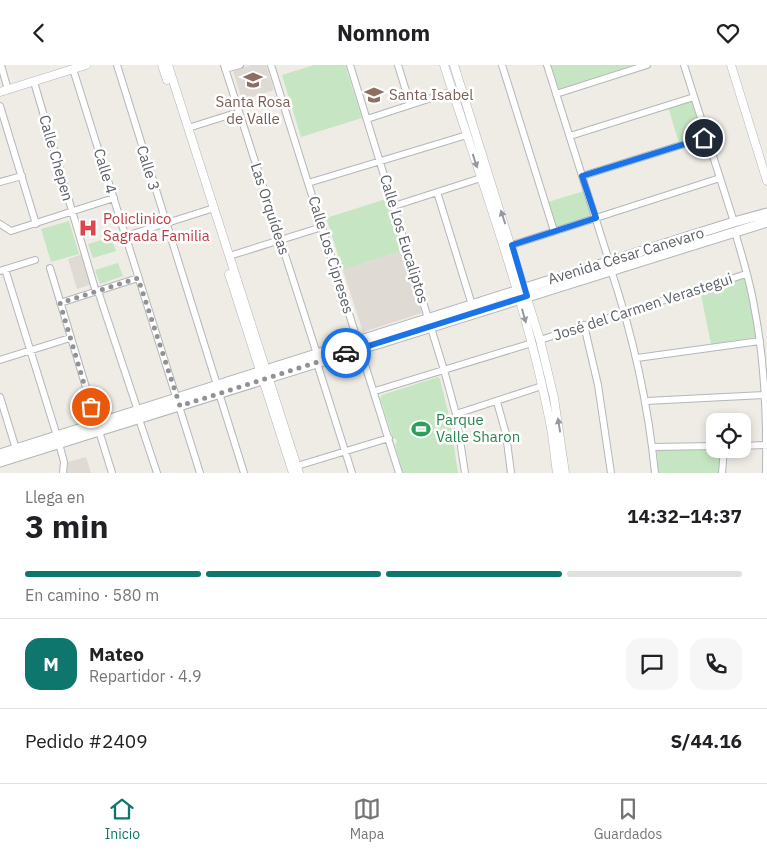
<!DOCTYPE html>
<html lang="es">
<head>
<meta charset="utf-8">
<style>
	:root { --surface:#fff; --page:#f6f6f6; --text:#202124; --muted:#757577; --line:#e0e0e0; --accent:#0f766e }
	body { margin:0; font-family:"IBM Plex Sans",sans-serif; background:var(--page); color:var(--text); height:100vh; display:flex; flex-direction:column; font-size:19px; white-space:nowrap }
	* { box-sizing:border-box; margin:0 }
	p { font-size:16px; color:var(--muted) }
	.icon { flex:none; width:28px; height:28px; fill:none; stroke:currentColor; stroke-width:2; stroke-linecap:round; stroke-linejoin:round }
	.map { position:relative; height:408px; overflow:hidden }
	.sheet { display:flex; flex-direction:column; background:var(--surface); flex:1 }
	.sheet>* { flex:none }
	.buttons { position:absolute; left:706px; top:348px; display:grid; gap:10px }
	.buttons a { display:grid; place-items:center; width:45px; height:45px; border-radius:10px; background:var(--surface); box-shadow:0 2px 8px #0003; font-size:25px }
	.pin { position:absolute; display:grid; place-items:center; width:42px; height:42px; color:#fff; margin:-21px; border:2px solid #fff; border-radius:50%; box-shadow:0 1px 5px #0007 }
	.courier { position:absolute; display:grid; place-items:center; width:50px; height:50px; margin:-25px; border:4px solid #1a73e8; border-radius:50%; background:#fff; color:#222; box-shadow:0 1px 6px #0007 }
	.head em { font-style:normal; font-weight:700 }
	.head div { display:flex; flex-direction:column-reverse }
	.head { display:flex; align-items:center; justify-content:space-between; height:85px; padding:0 25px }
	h1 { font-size:32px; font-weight:700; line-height:38px }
	.bar { display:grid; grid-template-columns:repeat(4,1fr); gap:8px 5px; align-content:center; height:60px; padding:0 25px }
	.bar i { height:6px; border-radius:4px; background:var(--line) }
	.bar .selected { background:var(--accent) }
	.bar p { grid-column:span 4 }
	.line { display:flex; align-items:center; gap:12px; padding:0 25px; border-top:1px solid var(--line) }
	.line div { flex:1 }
	.round { display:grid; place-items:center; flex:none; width:52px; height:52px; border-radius:15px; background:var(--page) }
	header { display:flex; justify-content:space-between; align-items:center; height:65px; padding:0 25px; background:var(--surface); font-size:22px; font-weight:700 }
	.menu { display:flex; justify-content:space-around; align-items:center; height:70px; border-top:1px solid var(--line); background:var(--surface); font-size:14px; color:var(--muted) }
	.menu a { display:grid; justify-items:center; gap:2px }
	.menu .selected { color:var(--accent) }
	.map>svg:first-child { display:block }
</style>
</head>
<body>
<header><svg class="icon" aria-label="back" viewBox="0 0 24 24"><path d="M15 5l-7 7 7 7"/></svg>Nomnom<svg class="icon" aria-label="heart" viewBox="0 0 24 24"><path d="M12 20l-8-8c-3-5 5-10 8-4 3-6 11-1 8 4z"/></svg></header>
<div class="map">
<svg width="767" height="408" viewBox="0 0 767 408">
	<rect width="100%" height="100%" fill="#efece6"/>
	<path fill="#dfdbd4" d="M 251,0 L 266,0 L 274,25 L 242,35 L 233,6 Z
		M 402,186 L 422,248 L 363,267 L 343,205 Z
		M 82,189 L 92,219 L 77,224 L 68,194 Z
		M 86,392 L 91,408 L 67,408 L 68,397 Z"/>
	<path fill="#c6e6c3" d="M 314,0 L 345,0 L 362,53 L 301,72 L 282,10 Z
		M 551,0 L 634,0 L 559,24 Z
		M 693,35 L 704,70 L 679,78 L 668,42 Z
		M 584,126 L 592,152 L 556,163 L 548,137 Z
		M 386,134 L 402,186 L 343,205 L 326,153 Z
		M 69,156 L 79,189 L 51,197 L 41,164 Z
		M 111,172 L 116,186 L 93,193 L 88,179 Z
		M 118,198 L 123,211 L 100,219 L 95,205 Z
		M 745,212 L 753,242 L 757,272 L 711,279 L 700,225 Z
		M 438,312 L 440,314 L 450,355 L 458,408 L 403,408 L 395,380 L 397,377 L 396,374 L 393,373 L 380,333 L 382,330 Z
		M 657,384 L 721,384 L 719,408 L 658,408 Z"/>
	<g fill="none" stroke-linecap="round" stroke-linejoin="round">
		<g stroke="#b3b6ba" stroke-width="8">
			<path id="minor" d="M 1,0 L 8,25
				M 117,0 L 217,320
				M 224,0 L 317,289
				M 271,0 L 399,408
				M 350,0 L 444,305 L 456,349 L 465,408
				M 398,0 L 410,39
				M 502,0 L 554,166
				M 547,0 L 609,196
				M 684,0 L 734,157
				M 73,4 L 200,408
				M 225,4 L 240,0
				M 34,17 L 96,227
				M 556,29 L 647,0
				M 0,41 L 36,159
				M 367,54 L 453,26
				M 188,63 L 239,47
				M 570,71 L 694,32
				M 582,111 L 707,72
				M 0,117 L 22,111
				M 308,118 L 467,70
				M 437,127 L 472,240
				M 394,141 L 481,113
				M 0,159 L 11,166 L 114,133
				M 735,167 C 742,191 750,216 754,241 C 765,296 767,352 766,408
				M 126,171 L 214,143
				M 512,180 L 720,113
				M 229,191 L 322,162
				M 50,203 L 97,359
				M 5,204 L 57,371 L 64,397 L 63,408
				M 611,205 C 633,271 648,338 655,408
				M 0,206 L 35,195
				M 98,226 L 138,346
				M 60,238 L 138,213
				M 584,260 L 598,320 L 611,408
				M 540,275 L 746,209
				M 637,293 L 760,276
				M 0,295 L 70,273
				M 317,298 L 352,408
				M 375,326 L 532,278
				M 219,328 L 244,408
				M 0,332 L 16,384
				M 646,336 L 766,330
				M 497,337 L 506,369 L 511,408
				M 456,349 L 542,321
				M 139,354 L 157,408
				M 99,366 L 112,408
				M 742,381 L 767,380
				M 652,382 L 715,381
				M 297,401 L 389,373
				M 722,408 L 724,384"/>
		</g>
		<g stroke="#b3b6ba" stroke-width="9">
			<path id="tertiary" d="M 162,0 L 167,15
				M 168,0 L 299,408
				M 444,0 C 481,115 524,230 548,348 C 553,368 554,388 557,408
				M 454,0 L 540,275 L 554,333 L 565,408
				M 731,0 L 767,116
				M 0,27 L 86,0
				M 229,209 L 293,408"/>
		</g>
		<g stroke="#b2b6ba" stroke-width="11">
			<path id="secondary" d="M 0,389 L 734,157 L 767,148
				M 0,397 L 767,157"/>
		</g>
		<use href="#minor" stroke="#fff" stroke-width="6"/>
		<use href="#tertiary" stroke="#fff" stroke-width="8"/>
		<use href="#secondary" stroke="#fff" stroke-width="9"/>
	</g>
	<defs><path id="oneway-solid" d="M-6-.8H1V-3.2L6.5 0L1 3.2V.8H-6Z" transform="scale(1.25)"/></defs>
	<g fill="#96999c">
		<use href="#oneway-solid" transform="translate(475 96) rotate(72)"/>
		<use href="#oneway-solid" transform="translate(503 152) rotate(-108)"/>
		<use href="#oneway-solid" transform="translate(524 251) rotate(74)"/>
		<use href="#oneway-solid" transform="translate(559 360) rotate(-99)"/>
	</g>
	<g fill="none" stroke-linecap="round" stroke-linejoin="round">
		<path stroke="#909293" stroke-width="5" stroke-dasharray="0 9" d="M 91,342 L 60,238 L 138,213 L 180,341 L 346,288"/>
		<path stroke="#1a73e8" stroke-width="6" d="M 346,288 L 527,231 L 512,180 L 596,153 L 582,111 L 704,73"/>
	</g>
	<defs>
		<g id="school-bare" transform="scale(1.5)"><path d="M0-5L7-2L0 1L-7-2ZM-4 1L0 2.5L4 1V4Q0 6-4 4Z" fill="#8d6e63" stroke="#fff" stroke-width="2.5" paint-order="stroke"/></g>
		<g id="hospital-bare" transform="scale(1.5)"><path d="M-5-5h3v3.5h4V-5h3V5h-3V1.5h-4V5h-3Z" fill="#e0444e" stroke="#fff" stroke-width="2.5" paint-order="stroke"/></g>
		<g id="stadium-bare" transform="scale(1.5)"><path d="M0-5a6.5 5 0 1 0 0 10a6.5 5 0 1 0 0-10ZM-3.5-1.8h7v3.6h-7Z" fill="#2e9e5b" stroke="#fff" stroke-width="2.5" paint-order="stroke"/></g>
	</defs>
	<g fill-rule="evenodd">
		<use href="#school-bare" x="253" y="15"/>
		<use href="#school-bare" x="374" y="30"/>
		<use href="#hospital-bare" x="88" y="163"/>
		<use href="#stadium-bare" x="421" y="364"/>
	</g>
	<g text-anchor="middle" stroke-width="5" stroke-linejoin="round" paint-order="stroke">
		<g font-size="15" fill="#785e54" stroke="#fff" text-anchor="start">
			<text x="389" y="35">Santa Isabel</text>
			<text x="253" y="42" text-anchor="middle">Santa Rosa<tspan x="253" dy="17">de Valle</tspan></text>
		</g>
		<g font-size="15" fill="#5d6266" stroke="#fff">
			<text transform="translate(56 93) rotate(74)" y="5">Calle Chepen</text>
			<text transform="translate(148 103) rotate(73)" y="5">Calle 3</text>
			<text transform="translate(105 106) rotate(73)" y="5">Calle 4</text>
			<text transform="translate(270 144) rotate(72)" y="5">Las Orquídeas</text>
			<text transform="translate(404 174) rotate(73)" y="5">Calle Los Eucaliptos</text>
			<text transform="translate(331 190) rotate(73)" y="5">Calle Los Cipreses</text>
			<text transform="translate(626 191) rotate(-17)" y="5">Avenida César Canevaro</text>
			<text transform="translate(643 242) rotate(-18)" y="5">José del Carmen Verastegui</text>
		</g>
		<g font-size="15" fill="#be3a42" stroke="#fff" text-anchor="start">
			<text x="103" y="159">Policlinico<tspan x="103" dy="17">Sagrada Familia</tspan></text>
		</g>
		<g font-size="15" fill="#27864d" stroke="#fff" text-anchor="start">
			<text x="436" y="360">Parque<tspan x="436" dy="17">Valle Sharon</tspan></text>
		</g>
	</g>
</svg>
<div class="buttons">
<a><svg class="icon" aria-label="locate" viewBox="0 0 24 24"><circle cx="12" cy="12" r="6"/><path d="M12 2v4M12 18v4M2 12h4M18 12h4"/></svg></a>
</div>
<div class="pin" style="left:91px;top:342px;background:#ea580c"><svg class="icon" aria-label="bag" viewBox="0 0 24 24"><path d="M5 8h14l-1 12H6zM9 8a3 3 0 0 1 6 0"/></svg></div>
<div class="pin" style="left:704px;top:73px;background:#1f2937"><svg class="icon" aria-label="home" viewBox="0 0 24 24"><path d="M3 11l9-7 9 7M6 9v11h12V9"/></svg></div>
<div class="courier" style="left:346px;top:288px"><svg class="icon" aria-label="car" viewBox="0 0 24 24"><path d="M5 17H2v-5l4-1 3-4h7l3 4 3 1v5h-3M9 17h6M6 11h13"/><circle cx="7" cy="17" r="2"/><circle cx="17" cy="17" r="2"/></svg></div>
</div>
<section class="sheet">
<div class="head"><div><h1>3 min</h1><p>Llega en</p></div><em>14:32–14:37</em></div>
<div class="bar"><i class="selected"></i><i class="selected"></i><i class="selected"></i><i></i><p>En camino · 580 m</p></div>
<div class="line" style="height:90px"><b class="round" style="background:var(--accent);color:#fff">M</b><div><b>Mateo</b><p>Repartidor · 4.9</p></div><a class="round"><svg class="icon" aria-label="chat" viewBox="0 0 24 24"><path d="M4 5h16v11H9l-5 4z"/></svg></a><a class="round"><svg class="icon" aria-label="phone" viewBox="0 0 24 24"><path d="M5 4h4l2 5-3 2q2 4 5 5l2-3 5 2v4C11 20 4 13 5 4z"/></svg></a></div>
<div class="line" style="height:65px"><div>Pedido #2409</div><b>S/44.16</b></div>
</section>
<nav class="menu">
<a class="selected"><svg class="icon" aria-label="home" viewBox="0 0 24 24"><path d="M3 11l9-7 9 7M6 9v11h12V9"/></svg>Inicio</a>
<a><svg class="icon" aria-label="map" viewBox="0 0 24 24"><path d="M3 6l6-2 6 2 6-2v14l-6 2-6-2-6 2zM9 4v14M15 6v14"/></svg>Mapa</a>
<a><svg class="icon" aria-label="saved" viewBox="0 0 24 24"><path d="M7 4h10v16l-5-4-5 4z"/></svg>Guardados</a>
</nav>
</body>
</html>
